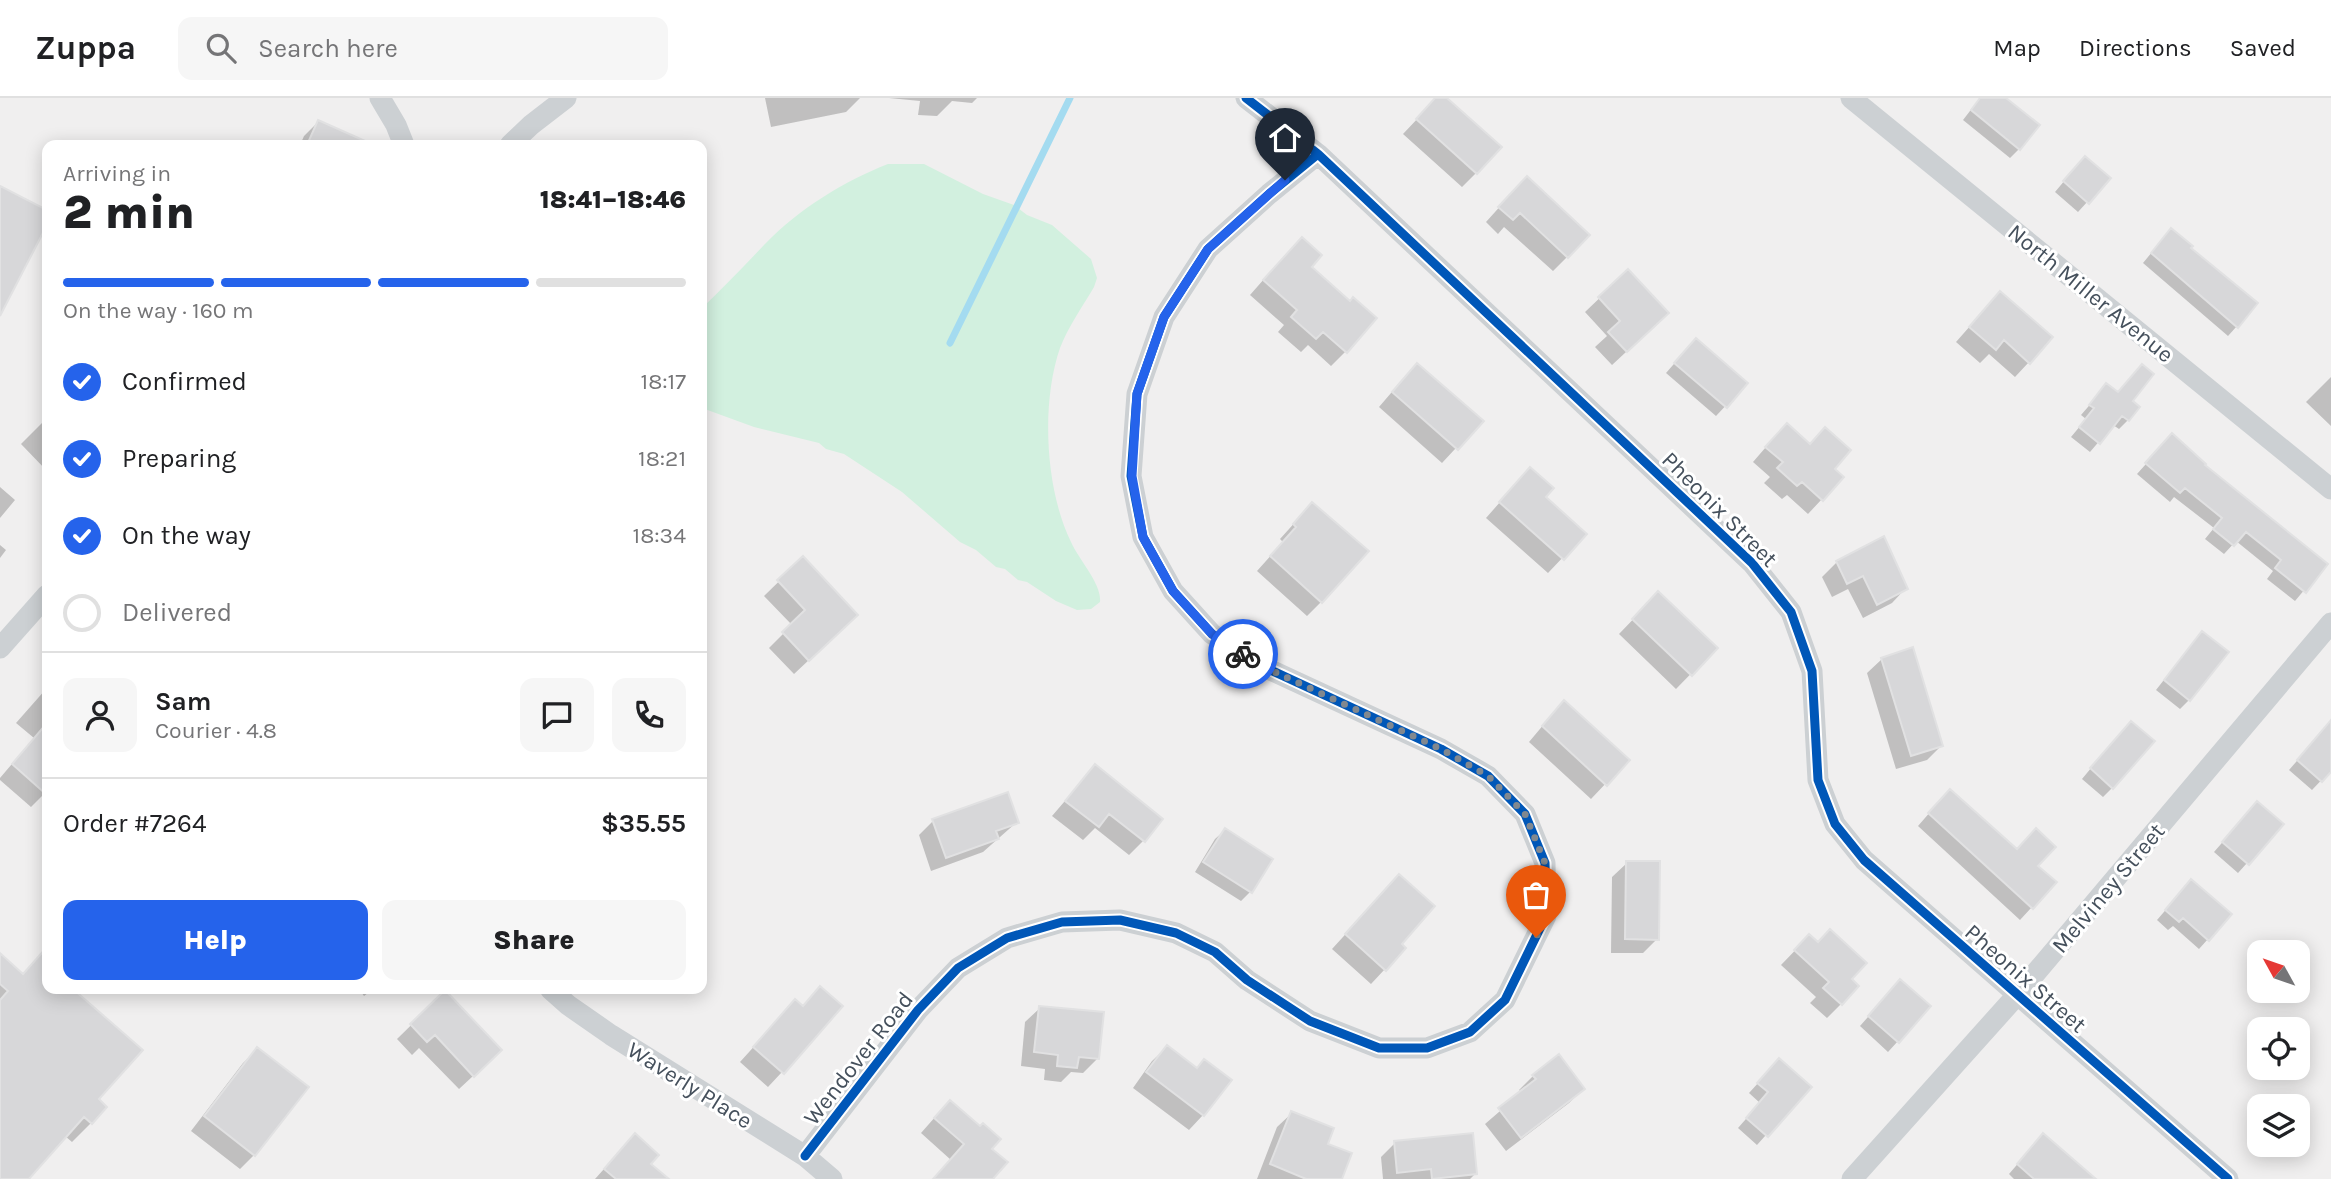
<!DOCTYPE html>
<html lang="en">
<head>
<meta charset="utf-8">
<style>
	:root { --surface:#fff; --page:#f6f6f6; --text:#202124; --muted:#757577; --line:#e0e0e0; --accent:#2563eb }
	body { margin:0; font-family:Karla,sans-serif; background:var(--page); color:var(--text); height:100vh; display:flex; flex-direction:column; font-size:26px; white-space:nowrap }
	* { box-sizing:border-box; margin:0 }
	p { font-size:23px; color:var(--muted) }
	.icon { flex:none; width:38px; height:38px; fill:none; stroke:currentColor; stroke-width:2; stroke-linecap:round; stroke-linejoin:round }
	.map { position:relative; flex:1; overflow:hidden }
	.details { position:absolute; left:42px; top:42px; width:665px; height:854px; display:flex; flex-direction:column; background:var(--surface); border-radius:14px; box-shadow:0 4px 18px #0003 }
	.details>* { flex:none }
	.needle { width:46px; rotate:310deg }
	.buttons { position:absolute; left:2247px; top:842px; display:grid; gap:14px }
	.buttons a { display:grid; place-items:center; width:63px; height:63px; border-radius:14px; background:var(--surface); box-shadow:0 4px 18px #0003; font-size:35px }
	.pin { position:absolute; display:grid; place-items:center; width:60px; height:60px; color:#fff; margin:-72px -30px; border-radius:50% 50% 50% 0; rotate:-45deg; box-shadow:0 0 7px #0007 }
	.pin .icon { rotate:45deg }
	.courier { position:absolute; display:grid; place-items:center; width:70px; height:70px; margin:-35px; border:5px solid #2563eb; border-radius:50%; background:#fff; color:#222; box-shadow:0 2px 9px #0007 }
	.headline em { font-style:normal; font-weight:800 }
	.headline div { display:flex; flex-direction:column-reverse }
	.headline { display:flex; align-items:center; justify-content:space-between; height:119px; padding:0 21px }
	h1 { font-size:46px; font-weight:800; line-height:52px }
	.bar { display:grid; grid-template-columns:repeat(4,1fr); gap:10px 7px; align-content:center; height:84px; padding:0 21px }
	.bar i { height:9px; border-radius:5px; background:var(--line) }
	.bar .active { background:var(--accent) }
	.bar p { grid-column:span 4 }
	.line { display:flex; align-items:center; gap:18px; padding:0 21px; border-top:2px solid var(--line) }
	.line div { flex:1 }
	.round { display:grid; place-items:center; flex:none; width:74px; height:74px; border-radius:14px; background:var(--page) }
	ol { padding:0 21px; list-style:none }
	li { display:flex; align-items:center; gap:21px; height:77px }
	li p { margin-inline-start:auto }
	li .icon { padding:7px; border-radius:50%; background:var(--accent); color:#fff; stroke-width:4 }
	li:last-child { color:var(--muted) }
	li i { width:38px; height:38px; border:4px solid var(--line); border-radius:50% }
	.cta { display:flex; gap:14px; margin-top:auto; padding:14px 21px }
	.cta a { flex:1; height:80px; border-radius:14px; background:var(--accent); color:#fff; font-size:28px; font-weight:800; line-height:80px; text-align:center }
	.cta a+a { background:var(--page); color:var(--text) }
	header { display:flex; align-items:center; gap:42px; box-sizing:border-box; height:98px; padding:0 35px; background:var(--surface); border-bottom:2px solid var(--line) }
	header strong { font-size:33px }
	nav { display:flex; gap:38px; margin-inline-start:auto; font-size:24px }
	.search { width:490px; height:63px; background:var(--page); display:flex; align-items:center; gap:18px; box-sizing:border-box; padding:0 24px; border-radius:14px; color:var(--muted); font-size:26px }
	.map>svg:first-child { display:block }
</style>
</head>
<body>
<header>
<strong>Zuppa</strong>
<div class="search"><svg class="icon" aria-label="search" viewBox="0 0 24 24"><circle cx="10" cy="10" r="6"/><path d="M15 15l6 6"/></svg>Search here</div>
<nav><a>Map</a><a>Directions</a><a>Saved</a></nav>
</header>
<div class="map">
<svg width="2331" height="1081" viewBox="0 0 2331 1081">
	<rect width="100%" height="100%" fill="#f0efef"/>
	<path fill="#d2f0df" d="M 888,66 L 924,66 L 983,96 L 1014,107 L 1027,117 L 1052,127 L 1091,161 L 1097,180 L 1094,189 C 1083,208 1068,229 1060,250 C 1041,305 1045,391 1071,444 C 1079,462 1102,486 1100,504 L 1091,511 L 1077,512 L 1056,503 L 1027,484 L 1018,482 L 1005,471 L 996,469 L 976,452 L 960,444 L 902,394 L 844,356 L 826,351 L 819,345 L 754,329 L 702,310 L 702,210 C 724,189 745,167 766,145 C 799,111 844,83 888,66 Z"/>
	<path fill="#0003" d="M 765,0 L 860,0 L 846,14 L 771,29 Z
		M 889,0 L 977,0 L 972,5 L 952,3 L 937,18 L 918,17 L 920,3 Z
		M 1437,0 L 1445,0 L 1476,75 L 1462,89 L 1403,36 Z
		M 1980,0 L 2003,0 L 2019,51 L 2010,60 L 1963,22 Z
		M 318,24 L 359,42 L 357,47 L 300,47 L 304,38 Z
		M 2076,69 L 2109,80 L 2078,114 L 2055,94 Z
		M 1513,94 L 1567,159 L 1553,173 L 1504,129 L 1498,136 L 1486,124 Z
		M 2162,142 L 2188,150 L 2237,228 L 2228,238 L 2143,165 Z
		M 1287,155 L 1309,169 L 1346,253 L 1331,268 L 1308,247 L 1301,254 L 1278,234 L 1284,227 L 1250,197 Z
		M 1628,173 L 1653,229 L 1612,267 L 1595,249 L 1607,238 L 1585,214 Z
		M 1986,210 L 2029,264 L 2015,279 L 1989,256 L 1980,265 L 1956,244 Z
		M 1687,251 L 1746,286 L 1716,318 L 1666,275 Z
		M 2331,279 L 2331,328 L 2306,304 Z
		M 1403,281 L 1481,323 L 1442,365 L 1379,309 Z
		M 2107,287 L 2131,303 L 2128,322 L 2119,331 L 2113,327 L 2090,354 L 2071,339 L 2086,321 L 2081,317 Z
		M 47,320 L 47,373 L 21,346 Z
		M 1772,342 L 1832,371 L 1822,401 L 1808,416 L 1787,397 L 1782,401 L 1764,385 L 1770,379 L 1753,364 Z
		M 2163,347 L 2202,367 L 2326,466 L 2295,503 L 2267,481 L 2273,473 L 2236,443 L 2224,456 L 2205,441 L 2214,430 L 2174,399 L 2170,404 L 2137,376 Z
		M 1516,386 L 1544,399 L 1585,436 L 1548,475 L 1486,420 Z
		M 0,389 L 15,402 L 0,420 Z
		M 1298,421 L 1321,504 L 1307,518 L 1257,473 L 1283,444 L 1280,441 Z
		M 0,447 L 6,452 L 0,460 Z
		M 803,460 L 842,531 L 794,576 L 769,550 L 792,527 L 764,498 Z
		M 1837,464 L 1906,490 L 1892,505 L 1863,520 L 1848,491 L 1832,499 L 1822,479 Z
		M 1644,510 L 1716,550 L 1676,591 L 1619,536 Z
		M 2193,545 L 2189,602 L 2180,611 L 2156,592 Z
		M 1882,561 L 1941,648 L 1927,662 L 1896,671 L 1867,575 Z
		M 46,591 L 47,693 L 31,709 L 0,682 L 0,680 L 34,640 L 16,625 Z
		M 1550,619 L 1628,662 L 1591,701 L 1529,644 Z
		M 2331,624 L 2331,672 L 2312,692 L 2289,672 Z
		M 2121,634 L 2112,690 L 2103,699 L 2082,681 Z
		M 1095,668 L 1143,743 L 1129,757 L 1095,730 L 1083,742 L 1052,718 Z
		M 1938,705 L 2036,768 L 2054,785 L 2020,822 L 1918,728 Z
		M 2248,715 L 2247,765 L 2238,775 L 2214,754 Z
		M 933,723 L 1017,724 L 983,754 L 931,773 L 919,737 Z
		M 1225,732 L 1250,794 L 1241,803 L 1195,774 L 1215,741 Z
		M 1627,765 L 1657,841 L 1643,855 L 1611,855 L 1612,779 Z
		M 1385,793 L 1399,846 L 1385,871 L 1371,886 L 1332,851 Z
		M 2182,793 L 2208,841 L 2199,851 L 2173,828 L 2168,832 L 2157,822 Z
		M 1809,838 L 1849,881 L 1841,906 L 1827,920 L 1810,905 L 1816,899 L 1781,867 Z
		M 0,857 L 23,878 L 38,862 L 47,870 L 47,891 L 71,891 L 140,952 L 96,1002 L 91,1025 L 72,1044 L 65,1038 L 26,1081 L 0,1081 Z
		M 359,891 L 373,891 L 364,898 Z
		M 1891,893 L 1929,909 L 1888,954 L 1860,928 Z
		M 445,894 L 486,966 L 459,991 L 419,950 L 412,957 L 397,941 Z
		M 795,903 L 802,909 L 782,974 L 768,989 L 740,964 Z
		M 1040,910 L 1097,961 L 1083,975 L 1071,974 L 1061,984 L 1044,982 L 1045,971 L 1021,968 L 1025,924 Z
		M 1167,949 L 1196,971 L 1229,982 L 1203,1017 L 1189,1032 L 1133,990 L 1152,963 Z
		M 258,951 L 254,1057 L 240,1071 L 191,1033 L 243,965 Z
		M 1770,972 L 1809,989 L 1757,1047 L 1738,1030 L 1760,1005 L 1749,995 Z
		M 1533,978 L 1583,991 L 1569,1005 L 1506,1053 L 1485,1026 L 1521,995 L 1519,992 Z
		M 1292,1015 L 1326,1047 L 1340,1081 L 1257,1081 L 1277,1029 Z
		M 936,1018 L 990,1051 L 991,1081 L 934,1081 L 951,1062 L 921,1035 Z
		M 1395,1045 L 1475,1076 L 1470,1081 L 1383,1081 L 1381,1059 Z
		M 2034,1047 L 2093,1081 L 2014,1081 L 2009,1076 Z
		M 621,1052 L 649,1066 L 666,1081 L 595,1081 Z"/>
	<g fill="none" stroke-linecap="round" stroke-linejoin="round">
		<path stroke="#a4dbf0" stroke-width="7" d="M 950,245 L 1070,0"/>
	</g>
	<path fill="#d7d7d9" stroke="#e1e1e2" stroke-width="2" d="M 1435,0 L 1447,0 L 1502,49 L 1477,76 L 1416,21 Z
		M 1980,0 L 2006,0 L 2040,27 L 2020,52 L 1971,12 Z
		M 318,22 L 374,47 L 307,47 Z
		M 2085,58 L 2111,80 L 2089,106 L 2063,83 Z
		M 1527,78 L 1590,137 L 1568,160 L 1520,115 L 1513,122 L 1498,109 Z
		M 0,88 L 47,112 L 47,127 L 0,218 Z
		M 2171,130 L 2193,148 L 2191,150 L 2258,205 L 2238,230 L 2151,155 Z
		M 1302,139 L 1322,157 L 1312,169 L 1350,203 L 1353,199 L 1377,220 L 1347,255 L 1323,234 L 1316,241 L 1291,219 L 1297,212 L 1263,182 Z
		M 1628,171 L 1669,215 L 1627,254 L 1608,234 L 1620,223 L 1598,199 Z
		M 2000,193 L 2053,239 L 2030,266 L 2004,242 L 1996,252 L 1969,229 Z
		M 1696,240 L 1748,285 L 1727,310 L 1674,265 Z
		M 1417,265 L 1484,323 L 1458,352 L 1392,294 Z
		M 2142,266 L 2154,276 L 2133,303 L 2140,309 L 2129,323 L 2122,318 L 2100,346 L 2079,329 L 2094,310 L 2089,307 L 2106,285 L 2118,294 Z
		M 1787,325 L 1810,346 L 1825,329 L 1851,352 L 1835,371 L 1844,379 L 1823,403 L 1802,384 L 1797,388 L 1777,370 L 1783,364 L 1765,349 Z
		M 2172,335 L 2206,366 L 2205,367 L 2328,466 L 2306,495 L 2275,470 L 2281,462 L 2246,434 L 2234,448 L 2213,431 L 2222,420 L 2185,390 L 2180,395 L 2145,365 Z
		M 1530,369 L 1554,390 L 1546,399 L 1587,436 L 1564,462 L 1499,404 Z
		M 1312,404 L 1369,453 L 1322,505 L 1270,458 L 1296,429 L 1293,426 Z
		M 1884,438 L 1908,491 L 1877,507 L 1863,478 L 1847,486 L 1836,463 Z
		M 803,458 L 858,517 L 809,563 L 782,534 L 805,512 L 777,482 Z
		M 1658,493 L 1718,550 L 1692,578 L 1632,521 Z
		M 2202,533 L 2229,554 L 2190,603 L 2164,582 Z
		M 1913,549 L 1943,648 L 1911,658 L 1881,560 Z
		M 1564,602 L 1630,662 L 1607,688 L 1542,628 Z
		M 2331,622 L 2331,674 L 2322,684 L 2297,662 Z
		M 2131,623 L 2155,643 L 2113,691 L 2090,670 Z
		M 47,625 L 47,697 L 12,666 Z
		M 1095,666 L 1163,721 L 1145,744 L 1109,716 L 1099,729 L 1065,703 Z
		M 1950,691 L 2017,751 L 2036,730 L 2056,749 L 2038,768 L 2057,784 L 2033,811 L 1928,715 Z
		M 1008,694 L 1019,725 L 996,733 L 999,741 L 946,760 L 932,721 Z
		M 2257,703 L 2284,726 L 2249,767 L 2222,744 Z
		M 1225,730 L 1273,761 L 1252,795 L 1203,764 Z
		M 1626,763 L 1660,763 L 1659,842 L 1625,841 Z
		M 1399,776 L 1435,808 L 1402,846 L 1406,850 L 1386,873 L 1345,836 Z
		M 2191,781 L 2232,816 L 2209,843 L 2183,820 L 2179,824 L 2165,812 Z
		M 1830,831 L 1867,865 L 1852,881 L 1859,888 L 1842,907 L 1823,890 L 1829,884 L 1794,852 L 1809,836 L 1818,844 Z
		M 47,849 L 47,891 L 73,891 L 143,952 L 99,1001 L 107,1009 L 92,1026 L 84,1019 L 29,1081 L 0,1081 L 0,902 L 8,893 L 0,886 L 0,855 L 23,876 Z
		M 1900,881 L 1931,908 L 1899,945 L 1868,918 Z
		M 820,888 L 843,908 L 784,976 L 753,949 L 795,901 L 803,908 Z
		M 445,892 L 502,952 L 474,979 L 435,937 L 427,944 L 410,926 Z
		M 1039,908 L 1104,914 L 1099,961 L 1079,959 L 1077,970 L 1057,968 L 1058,957 L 1034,954 Z
		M 1167,947 L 1197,970 L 1204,961 L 1232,982 L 1204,1018 L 1146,974 Z
		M 257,949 L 309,989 L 255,1058 L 204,1018 Z
		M 1559,956 L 1585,991 L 1521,1040 L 1498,1010 L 1536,981 L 1532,977 Z
		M 1779,960 L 1812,989 L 1768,1039 L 1746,1020 L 1768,994 L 1757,985 Z
		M 950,1002 L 980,1028 L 983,1025 L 1001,1041 L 992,1051 L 1008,1064 L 993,1081 L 933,1081 L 964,1046 L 934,1020 Z
		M 1291,1013 L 1334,1030 L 1328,1046 L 1352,1055 L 1342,1081 L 1306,1081 L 1270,1066 Z
		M 635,1035 L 659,1057 L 651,1066 L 669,1081 L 616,1081 L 604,1071 Z
		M 1473,1035 L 1477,1076 L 1432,1081 L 1431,1071 L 1397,1075 L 1394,1043 Z
		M 2043,1035 L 2096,1081 L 2034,1081 L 2017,1066 Z"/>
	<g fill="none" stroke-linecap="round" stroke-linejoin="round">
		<path stroke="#ccd0d3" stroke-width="21" d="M 380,0 L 396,27 L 404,47
			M 1246,0 L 1318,56 L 1752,465 L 1791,514 L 1812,573 L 1818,682 L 1835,726 L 1864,762 L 2228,1081
			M 1851,0 L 2331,391
			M 510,47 L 531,27 L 566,0
			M 0,550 L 47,497
			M 550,891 L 568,907 L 611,937 L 805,1058 L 832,1081
			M 805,1058 L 918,912 L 958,870 L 1007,840 L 1062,824 L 1120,822 L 1176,835 L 1215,854 L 1247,882 L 1310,923 L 1379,950 L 1427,950 L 1470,934 L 1505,902 L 1546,818 L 1545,765 L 1525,716 L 1488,678 L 1441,651 L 1262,568 L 1212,536 L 1173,493 L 1143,439 L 1131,378 L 1137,296 L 1164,219 L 1208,151 L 1269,96 L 1318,56
			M 1852,1081 L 2017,897 L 2331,525"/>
		<g stroke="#fff" stroke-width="13">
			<path id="cycleway" d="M 1246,0 L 1318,56 L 1752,465 L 1791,514 L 1812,573 L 1818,682 L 1835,726 L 1864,762 L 2228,1081
				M 805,1058 L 918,912 L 958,870 L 1007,840 L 1062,824 L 1120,822 L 1176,835 L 1215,854 L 1247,882 L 1310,923 L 1379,950 L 1427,950 L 1470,934 L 1505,902 L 1546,818 L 1545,765 L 1525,716 L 1488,678 L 1441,651 L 1262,568 L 1212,536 L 1173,493 L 1143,439 L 1131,378 L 1137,296 L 1164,219 L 1208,151 L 1269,96 L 1318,56"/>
		</g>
		<use href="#cycleway" stroke="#0057b8" stroke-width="9"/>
	</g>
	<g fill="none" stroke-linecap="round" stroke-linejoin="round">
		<path stroke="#81888f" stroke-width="7" stroke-dasharray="0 12.6" d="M 1243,556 L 1262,568 L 1441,651 L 1488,678 L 1525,716 L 1545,765 L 1546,818 L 1536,839"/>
		<path stroke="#2563eb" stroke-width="9" d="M 1243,556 L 1212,536 L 1173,493 L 1143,439 L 1132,378 L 1137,296 L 1164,219 L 1208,151 L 1285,82"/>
	</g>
	<g text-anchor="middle" stroke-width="6" stroke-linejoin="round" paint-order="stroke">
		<g font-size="23" fill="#45505c" stroke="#fff">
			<text transform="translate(2091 195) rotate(39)" y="8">North Miller Avenue</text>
			<text transform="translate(1720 411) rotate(45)" y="8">Pheonix Street</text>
			<text transform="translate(2108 790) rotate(-50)" y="8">Melviney Street</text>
			<text transform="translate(2026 880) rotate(41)" y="8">Pheonix Street</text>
			<text transform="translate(858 960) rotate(-52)" y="8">Wendover Road</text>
			<text transform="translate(690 987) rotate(32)" y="8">Waverly Place</text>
		</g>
	</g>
</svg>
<div class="buttons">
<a><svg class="needle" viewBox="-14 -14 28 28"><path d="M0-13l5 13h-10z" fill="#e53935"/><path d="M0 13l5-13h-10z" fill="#757577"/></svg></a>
<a><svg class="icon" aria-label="locate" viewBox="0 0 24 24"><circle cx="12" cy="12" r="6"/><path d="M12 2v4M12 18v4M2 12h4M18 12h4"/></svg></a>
<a><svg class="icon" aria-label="layers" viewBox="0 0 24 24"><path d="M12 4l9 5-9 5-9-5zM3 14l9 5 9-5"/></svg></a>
</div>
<div class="pin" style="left:1536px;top:839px;background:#ea580c"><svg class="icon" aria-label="bag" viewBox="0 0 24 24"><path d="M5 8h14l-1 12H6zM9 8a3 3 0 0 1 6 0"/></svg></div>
<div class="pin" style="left:1285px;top:82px;background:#1f2937"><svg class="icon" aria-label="home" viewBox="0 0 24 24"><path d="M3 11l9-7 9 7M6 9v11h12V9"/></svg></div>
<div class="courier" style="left:1243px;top:556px"><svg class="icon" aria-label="bike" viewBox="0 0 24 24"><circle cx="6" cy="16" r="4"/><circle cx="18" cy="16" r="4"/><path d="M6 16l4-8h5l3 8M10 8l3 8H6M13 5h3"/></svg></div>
<section class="details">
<div class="headline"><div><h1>2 min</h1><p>Arriving in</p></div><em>18:41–18:46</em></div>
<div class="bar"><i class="active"></i><i class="active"></i><i class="active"></i><i></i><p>On the way · 160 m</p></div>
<ol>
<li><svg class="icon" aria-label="check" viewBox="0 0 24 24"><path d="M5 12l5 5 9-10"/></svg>Confirmed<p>18:17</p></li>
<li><svg class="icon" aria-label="check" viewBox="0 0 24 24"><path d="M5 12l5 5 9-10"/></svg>Preparing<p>18:21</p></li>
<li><svg class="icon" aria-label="check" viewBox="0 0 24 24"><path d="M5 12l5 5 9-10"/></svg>On the way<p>18:34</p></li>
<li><i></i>Delivered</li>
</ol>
<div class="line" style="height:126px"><a class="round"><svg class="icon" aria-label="person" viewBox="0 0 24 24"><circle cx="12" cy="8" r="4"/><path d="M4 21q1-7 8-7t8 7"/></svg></a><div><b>Sam</b><p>Courier · 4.8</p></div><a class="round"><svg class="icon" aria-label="chat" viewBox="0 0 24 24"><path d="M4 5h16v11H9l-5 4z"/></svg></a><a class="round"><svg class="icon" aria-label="phone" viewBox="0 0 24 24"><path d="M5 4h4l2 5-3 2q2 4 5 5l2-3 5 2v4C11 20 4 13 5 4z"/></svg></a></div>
<div class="line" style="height:91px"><div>Order #7264</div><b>$35.55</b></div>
<div class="cta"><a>Help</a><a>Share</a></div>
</section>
</div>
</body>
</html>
